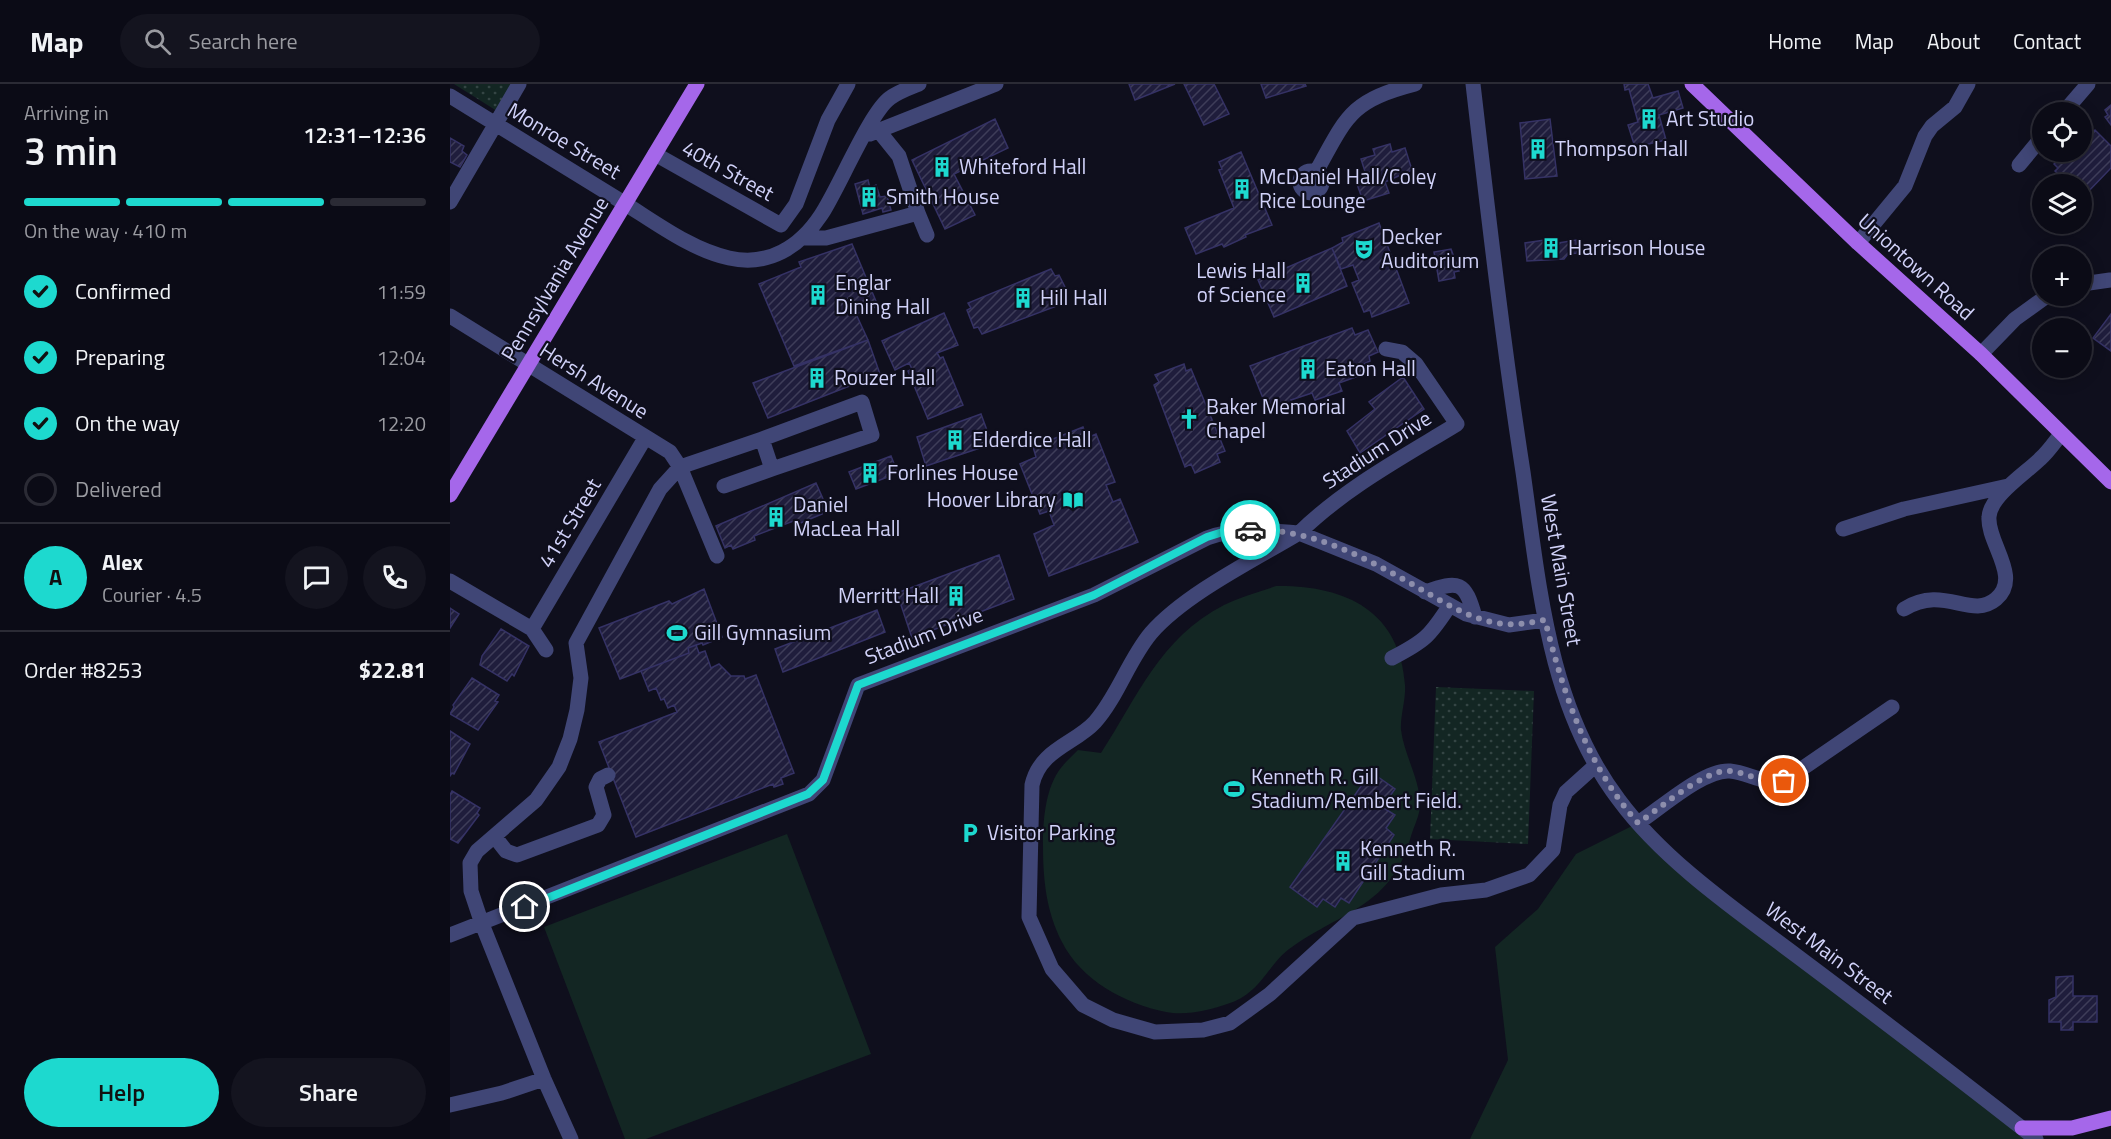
<!DOCTYPE html>
<html lang="en">
<head>
<meta charset="utf-8">
<style>
	:root { --surface:#0b0b16; --page:#14141f; --text:#f1f3f6; --muted:#9a9ba1; --line:#2b2b35; --accent:#1dd9cf }
	body { margin:0; font-family:"Titillium Web",sans-serif; background:var(--page); color:var(--text); height:100vh; display:flex; flex-direction:column; font-size:22px; white-space:nowrap }
	* { box-sizing:border-box; margin:0 }
	p { font-size:20px; color:var(--muted) }
	.icon { flex:none; width:33px; height:33px; fill:none; stroke:currentColor; stroke-width:2; stroke-linecap:round; stroke-linejoin:round }
	.map { position:relative; flex:1; overflow:hidden }
	.details { display:flex; flex-direction:column; background:var(--surface); width:450px }
	.details>* { flex:none }
	.controls { position:absolute; left:1582px; top:18px; display:grid; gap:12px }
	.controls a { display:grid; place-items:center; width:60px; height:60px; border-radius:50%; background:var(--surface); box-shadow:0 3px 15px #0003,0 0 0 2px var(--line); font-size:30px }
	.pin { position:absolute; display:grid; place-items:center; width:51px; height:51px; color:#fff; margin:-26px; border:3px solid #fff; border-radius:50%; box-shadow:0 2px 6px #0007 }
	.courier { position:absolute; display:grid; place-items:center; width:60px; height:60px; margin:-30px; border:4px solid #1dd9cf; border-radius:50%; background:#fff; color:#222; box-shadow:0 2px 8px #0007 }
	.summary em { font-style:normal; font-weight:600 }
	.summary div { display:flex; flex-direction:column-reverse }
	.summary { display:flex; align-items:center; justify-content:space-between; height:102px; padding:0 24px }
	h1 { font-size:39px; font-weight:600; line-height:45px }
	.bar { display:grid; grid-template-columns:repeat(4,1fr); gap:9px 6px; align-content:center; height:72px; padding:0 24px }
	.bar i { height:8px; border-radius:4px; background:var(--line) }
	.bar .active { background:var(--accent) }
	.bar p { grid-column:span 4 }
	.line { display:flex; align-items:center; gap:15px; padding:0 24px; border-top:2px solid var(--line) }
	.line div { flex:1 }
	.round { display:grid; place-items:center; flex:none; width:63px; height:63px; border-radius:32px; background:var(--page) }
	ol { padding:0 24px; list-style:none }
	li { display:flex; align-items:center; gap:18px; height:66px }
	li p { margin-inline-start:auto }
	li .icon { padding:6px; border-radius:50%; background:var(--accent); color:#111; stroke-width:4 }
	li:last-child { color:var(--muted) }
	li i { width:33px; height:33px; border:3px solid var(--line); border-radius:50% }
	.cta { display:flex; gap:12px; margin-top:auto; padding:12px 24px }
	.cta a { flex:1; height:69px; border-radius:36px; background:var(--accent); color:#111; font-size:24px; font-weight:600; line-height:69px; text-align:center }
	.cta a+a { background:var(--page); color:var(--text) }
	header { display:flex; align-items:center; gap:36px; box-sizing:border-box; height:84px; padding:0 30px; background:var(--surface); border-bottom:2px solid var(--line) }
	header strong { font-size:28px }
	nav { display:flex; gap:33px; margin-inline-start:auto; font-size:21px }
	.search { width:420px; height:54px; background:var(--page); display:flex; align-items:center; gap:15px; box-sizing:border-box; padding:0 21px; border-radius:33px; color:var(--muted); font-size:22px }
	main { display:flex; flex:1; min-height:0 }
	.map>svg:first-child { display:block }
</style>
</head>
<body>
<header>
<strong>Map</strong>
<div class="search"><svg class="icon" aria-label="search" viewBox="0 0 24 24"><circle cx="10" cy="10" r="6"/><path d="M15 15l6 6"/></svg>Search here</div>
<nav><a>Home</a><a>Map</a><a>About</a><a>Contact</a></nav>
</header>
<main>
<section class="details">
<div class="summary"><div><h1>3 min</h1><p>Arriving in</p></div><em>12:31–12:36</em></div>
<div class="bar"><i class="active"></i><i class="active"></i><i class="active"></i><i></i><p>On the way · 410 m</p></div>
<ol>
<li><svg class="icon" aria-label="check" viewBox="0 0 24 24"><path d="M5 12l5 5 9-10"/></svg>Confirmed<p>11:59</p></li>
<li><svg class="icon" aria-label="check" viewBox="0 0 24 24"><path d="M5 12l5 5 9-10"/></svg>Preparing<p>12:04</p></li>
<li><svg class="icon" aria-label="check" viewBox="0 0 24 24"><path d="M5 12l5 5 9-10"/></svg>On the way<p>12:20</p></li>
<li><i></i>Delivered</li>
</ol>
<div class="line" style="height:108px"><b class="round" style="background:var(--accent);color:#111">A</b><div><b>Alex</b><p>Courier · 4.5</p></div><a class="round"><svg class="icon" aria-label="chat" viewBox="0 0 24 24"><path d="M4 5h16v11H9l-5 4z"/></svg></a><a class="round"><svg class="icon" aria-label="phone" viewBox="0 0 24 24"><path d="M5 4h4l2 5-3 2q2 4 5 5l2-3 5 2v4C11 20 4 13 5 4z"/></svg></a></div>
<div class="line" style="height:78px"><div>Order #8253</div><b>$22.81</b></div>
<div class="cta"><a>Help</a><a>Share</a></div>
</section>
<div class="map">
<svg width="1661" height="1055" viewBox="0 0 1661 1055">
	<defs>
		<pattern id="park-dots" width="8" height="8" patternUnits="userSpaceOnUse" patternTransform="scale(1.5)"><rect width="8" height="8" fill="#132623"/><path d="M2 2h.1M6 6h.1" fill="none" stroke="#344544" stroke-width="1.8" stroke-linecap="round"/></pattern>
		<pattern id="building-hatch" width="6" height="6" patternUnits="userSpaceOnUse" patternTransform="scale(1.5)"><rect width="6" height="6" fill="#1f1d3c"/><path d="M-1 1l2-2M0 6l6-6M5 7l2-2" fill="none" stroke="#3e3d59"/></pattern>
	</defs>
	<rect width="100%" height="100%" fill="#0f0f1d"/>
	<path fill="#132623" d="M 826,502 C 894,501 950,526 955,601 C 956,616 950,632 951,646 C 954,670 969,694 970,718 C 971,729 964,742 961,752 C 942,822 893,827 842,863 C 818,879 812,908 780,919 C 760,926 736,932 716,928 C 675,920 631,896 612,858 C 596,827 593,795 593,761 C 593,738 595,708 608,688 C 613,680 621,673 628,666 L 651,669 C 688,612 710,554 774,521 C 790,513 809,508 826,502 Z
		M 1188,739 L 1579,1055 L 1020,1055 L 1058,976 L 1045,863 L 1088,825 L 1126,770 Z
		M 337,750 L 421,970 L 196,1055 L 175,1055 L 94,843 Z"/>
	<path fill="url(#park-dots)" d="M 4,0 L 63,0 L 47,27 Z
		M 986,603 L 1084,607 L 1078,760 L 980,755 Z"/>
	<path fill="url(#building-hatch)" stroke="#353265" stroke-width="1.5" d="M 679,0 L 725,0 L 685,16 Z
		M 734,0 L 764,0 L 779,30 L 754,41 Z
		M 811,0 L 855,0 L 856,2 L 816,14 Z
		M 1174,0 L 1198,0 L 1203,14 L 1228,7 L 1233,24 L 1209,31 L 1216,56 L 1185,63 L 1178,41 L 1188,38 L 1179,5 L 1175,6 Z
		M 1661,21 L 1661,41 L 1655,33 L 1658,31 L 1655,26 Z
		M 545,35 L 558,64 L 504,90 L 525,131 L 495,145 L 462,76 Z
		M 1100,35 L 1107,92 L 1075,95 L 1070,39 Z
		M 1638,44 L 1642,49 L 1645,46 L 1661,62 L 1661,84 L 1635,111 L 1632,108 L 1632,100 L 1619,100 L 1605,87 L 1608,84 L 1604,80 L 1616,68 L 1632,68 L 1632,50 Z
		M 0,54 L 14,62 L 12,67 L 17,71 L 10,83 L 0,78 Z
		M 940,60 L 942,68 L 955,64 L 962,86 L 935,98 L 939,109 L 913,117 L 907,100 L 918,97 L 911,75 L 925,71 L 923,65 Z
		M 791,68 L 822,141 L 795,151 L 796,153 L 774,163 L 772,160 L 746,170 L 735,144 L 784,124 L 769,86 L 772,85 L 769,78 Z
		M 418,96 L 420,104 L 426,101 L 430,113 L 437,112 L 441,126 L 433,128 L 432,124 L 413,130 L 405,100 Z
		M 929,139 L 959,219 L 922,233 L 920,226 L 914,228 L 902,199 L 909,196 L 903,181 L 891,185 L 882,164 L 893,158 L 892,154 Z
		M 1108,154 L 1108,159 L 1126,156 L 1127,169 L 1118,170 L 1114,175 L 1077,177 L 1075,159 Z
		M 402,160 L 428,222 L 406,230 L 418,256 L 344,282 L 309,200 L 351,183 L 349,178 Z
		M 882,164 L 897,202 L 824,233 L 808,196 Z
		M 1001,165 L 1009,187 L 1004,188 L 1005,194 L 989,197 L 984,168 Z
		M 601,185 L 605,192 L 609,191 L 618,209 L 614,211 L 617,218 L 532,250 L 528,243 L 524,244 L 517,226 L 521,224 L 518,219 Z
		M 494,229 L 508,261 L 487,269 L 490,274 L 493,273 L 513,321 L 478,335 L 458,287 L 462,285 L 459,279 L 445,286 L 432,257 Z
		M 1661,230 L 1661,267 L 1643,254 Z
		M 902,244 L 905,251 L 918,246 L 928,268 L 919,272 L 920,277 L 914,280 L 917,289 L 889,299 L 892,307 L 865,316 L 862,309 L 841,316 L 844,320 L 829,325 L 827,321 L 817,324 L 800,282 Z
		M 418,256 L 430,290 L 318,334 L 303,299 Z
		M 734,280 L 736,287 L 741,285 L 775,367 L 767,370 L 770,378 L 745,389 L 741,380 L 735,383 L 704,301 L 709,298 L 705,291 Z
		M 953,293 L 974,325 L 910,369 L 897,347 L 925,325 L 919,318 Z
		M 531,330 L 542,360 L 476,382 L 467,353 Z
		M 633,343 L 637,354 L 646,350 L 665,398 L 656,401 L 663,418 L 670,415 L 688,458 L 599,492 L 584,450 L 604,441 L 599,427 L 590,430 L 570,380 L 586,373 L 583,363 Z
		M 441,372 L 447,387 L 436,391 L 438,393 L 406,405 L 399,388 Z
		M 366,399 L 377,424 L 371,427 L 372,430 L 348,440 L 346,436 L 304,452 L 305,456 L 283,465 L 281,461 L 275,464 L 266,442 Z
		M 549,471 L 564,515 L 462,554 L 447,509 Z
		M 254,505 L 272,553 L 253,561 L 252,559 L 238,564 L 239,569 L 170,595 L 149,544 L 219,517 L 222,520 Z
		M 0,524 L 9,530 L 0,544 Z
		M 427,526 L 435,548 L 333,588 L 325,565 Z
		M 51,545 L 79,562 L 64,592 L 62,590 L 57,597 L 30,581 L 32,572 Z
		M 246,561 L 249,569 L 255,567 L 261,584 L 269,580 L 281,592 L 294,592 L 295,595 L 306,591 L 344,689 L 331,694 L 333,700 L 324,703 L 323,700 L 186,753 L 149,658 L 227,628 L 224,621 L 218,624 L 214,615 L 211,616 L 206,604 L 199,607 L 191,587 L 239,569 L 238,564 Z
		M 22,594 L 49,611 L 45,617 L 48,618 L 28,646 L 0,630 L 4,623 L 3,621 Z
		M 0,647 L 20,660 L 4,690 L 2,689 L 0,692 Z
		M 921,688 L 945,705 L 932,723 L 945,731 L 936,744 L 944,751 L 899,819 L 891,814 L 885,823 L 873,815 L 867,823 L 840,803 Z
		M 2,707 L 30,724 L 27,729 L 29,731 L 8,759 L 0,755 L 0,711 Z
		M 1623,892 L 1623,912 L 1647,912 L 1647,938 L 1623,938 L 1623,946 L 1611,946 L 1611,938 L 1599,938 L 1599,916 L 1606,913 L 1606,893 Z"/>
	<g fill="none" stroke-linecap="round" stroke-linejoin="round">
		<path stroke="#404676" stroke-width="15" d="M 1023,0 C 1038,129 1053,259 1073,388 C 1089,500 1098,623 1169,716 C 1214,777 1287,827 1347,872 C 1427,932 1507,993 1586,1055
			M 0,12 C 58,48 116,83 174,119 C 206,139 242,166 279,174 C 318,183 350,163 371,131 C 388,106 420,28 440,14 C 448,8 459,4 469,0
			M 1614,28 L 1638,0
			M 420,50 L 546,0
			M 205,70 L 331,141 L 346,120 L 378,36 L 398,0
			M 1569,81 L 1593,52
			M850 98a11 11 0 1 1 22 0a11 11 0 1 1-22 0Z
			M 866,88 C 897,32 900,17 965,0
			M 0,118 L 69,0
			M 468,129 L 477,151
			M 353,154 L 376,154 L 468,129 L 449,72 L 428,46
			M 1408,159 L 1455,102 L 1475,52 L 1482,42 L 1505,23 L 1518,0
			M 1632,200 L 1660,196
			M 0,232 L 220,368 L 230,383 L 267,472
			M 1531,270 L 1565,235 L 1597,212
			M 312,355 L 412,318 L 422,351 L 322,385
			M 1393,445 L 1454,425 L 1558,402
			M 0,497 L 82,545 L 96,566
			M 975,508 C 1009,496 1015,497 1025,533
			M 1454,525 C 1494,500 1521,536 1546,515 C 1572,493 1537,459 1539,433 C 1540,412 1576,389 1590,375 C 1598,368 1604,359 1611,350
			M 1095,536 L 1059,541 L 1016,530 L 926,480 L 849,449 C 804,476 735,510 701,549 C 679,575 668,612 645,638 C 625,660 590,665 582,701 L 579,833 L 602,885 L 633,921 L 663,936 L 705,948 L 753,946 L 780,939 L 820,910 L 903,834 L 991,811 L 1036,806 L 1079,791 L 1103,766 L 1110,721 L 1116,708 L 1146,681
			M 82,545 L 195,354
			M 942,574 C 975,557 980,552 1000,521
			M 1188,739 C 1211,724 1254,685 1280,687 C 1299,689 1315,701 1334,697 L 1442,623
			M 45,753 L 56,767 L 67,771 L 148,741 L 154,731 L 146,703 L 150,695 L 158,691
			M 0,851 L 359,710 L 373,696 L 408,601 L 644,511 L 757,454 C 787,443 817,446 849,449 C 895,404 953,373 1007,340 L 966,280 L 952,268 L 936,265
			M 0,1021 L 52,1009 L 94,995
			M 121,1055 L 94,995 L 32,840 L 21,807 L 20,779 L 27,767 L 86,716 L 109,683 L 120,655 L 127,626 L 131,594 L 126,559 L 210,405 L 230,383 L 312,355 L 322,385 L 274,402"/>
		<path stroke="#a567ea" stroke-width="15" d="M 1242,0 L 1408,159 L 1531,270 L 1661,398
			M 0,411 L 247,0
			M 1572,1044 L 1622,1044 L 1661,1034"/>
	</g>
	<g fill="none" stroke-linecap="round" stroke-linejoin="round">
		<path stroke="#8d8eac" stroke-width="6" stroke-dasharray="0 10.8" d="M 800,446 C 863,444 920,476 974,507 C 1000,522 1027,539 1058,540 C 1070,541 1083,538 1095,536 C 1114,611 1136,680 1188,739 C 1211,724 1254,685 1280,687 C 1299,689 1315,701 1334,697"/>
		<path stroke="#1dd9cf" stroke-width="8" d="M 75,823 L 358,710 L 373,696 L 408,601 L 644,511 L 757,453 L 776,447 L 800,446"/>
	</g>
	<defs>
		<g id="building-bare" transform="scale(1.62)"><path d="M-4-6H4V6H1V3H-1V6H-4ZM-2.5-4.3h1.7v1.8h-1.7ZM.8-4.3h1.7v1.8H.8ZM-2.5-1h1.7V.8h-1.7ZM.8-1h1.7V.8H.8Z" fill="#1dd9cf" stroke="#0f0f1d" stroke-width="2.5" paint-order="stroke"/></g>
		<g id="theatre-bare" transform="scale(1.62)"><path d="M-5-5.5Q0-4 5-5.5V0Q5 5 0 6Q-5 5-5 0ZM-3.3-2.5H-1v1.5H-3.3ZM1-2.5H3.3v1.5H1ZM-2.8 1Q0 5.5 2.8 1Z" fill="#1dd9cf" stroke="#0f0f1d" stroke-width="2.5" paint-order="stroke"/></g>
		<g id="church-bare" transform="scale(1.62)"><path d="M-1.2-6h2.4v3.5h3.3v2.4h-3.3V6h-2.4V-.1h-3.3v-2.4h3.3Z" fill="#1dd9cf" stroke="#0f0f1d" stroke-width="2.5" paint-order="stroke"/></g>
		<g id="library-bare" transform="scale(1.62)"><path d="M-6-4Q-3-5.5-.7-3.5V5Q-3 3-6 4ZM6-4Q3-5.5 .7-3.5V5Q3 3 6 4Z" fill="#1dd9cf" stroke="#0f0f1d" stroke-width="2.5" paint-order="stroke"/></g>
		<g id="stadium-bare" transform="scale(1.62)"><path d="M0-5a6.5 5 0 1 0 0 10a6.5 5 0 1 0 0-10ZM-3.5-1.8h7v3.6h-7Z" fill="#1dd9cf" stroke="#0f0f1d" stroke-width="2.5" paint-order="stroke"/></g>
		<g id="parking-bare" transform="scale(1.62)"><path d="M-3.5-5.5H1a3.5 3.5 0 0 1 0 7H-1V5.5H-3.5ZM-1-3.4V-.6H.8a1.4 1.4 0 0 0 0-2.8Z" fill="#1dd9cf" stroke="#0f0f1d" stroke-width="2.5" paint-order="stroke"/></g>
	</defs>
	<g fill-rule="evenodd">
		<use href="#building-bare" x="1199" y="35"/>
		<use href="#building-bare" x="1088" y="65"/>
		<use href="#building-bare" x="492" y="83"/>
		<use href="#building-bare" x="792" y="105"/>
		<use href="#building-bare" x="419" y="113"/>
		<use href="#building-bare" x="1101" y="164"/>
		<use href="#theatre-bare" x="914" y="165"/>
		<use href="#building-bare" x="853" y="199"/>
		<use href="#building-bare" x="368" y="211"/>
		<use href="#building-bare" x="573" y="214"/>
		<use href="#building-bare" x="858" y="285"/>
		<use href="#building-bare" x="367" y="294"/>
		<use href="#church-bare" x="739" y="335"/>
		<use href="#building-bare" x="505" y="356"/>
		<use href="#building-bare" x="420" y="389"/>
		<use href="#library-bare" x="623" y="416"/>
		<use href="#building-bare" x="326" y="433"/>
		<use href="#building-bare" x="506" y="512"/>
		<use href="#stadium-bare" x="227" y="549"/>
		<use href="#stadium-bare" x="784" y="705"/>
		<use href="#parking-bare" x="520" y="749"/>
		<use href="#building-bare" x="893" y="777"/>
	</g>
	<g text-anchor="middle" stroke-width="4.5" stroke-linejoin="round" paint-order="stroke">
		<g font-size="21" fill="#d1d2f9" stroke="#0f0f1d" text-anchor="start">
			<text x="1216" y="42">Art Studio</text>
			<text x="1105" y="72">Thompson Hall</text>
			<text x="509" y="90">Whiteford Hall</text>
			<text x="809" y="100">McDaniel Hall/Coley<tspan x="809" dy="24">Rice Lounge</tspan></text>
			<text x="436" y="120">Smith House</text>
			<text x="931" y="160">Decker<tspan x="931" dy="24">Auditorium</tspan></text>
			<text x="1118" y="171">Harrison House</text>
			<text x="836" y="194" text-anchor="end">Lewis Hall<tspan x="836" dy="24">of Science</tspan></text>
			<text x="385" y="206">Englar<tspan x="385" dy="24">Dining Hall</tspan></text>
			<text x="590" y="221">Hill Hall</text>
			<text x="875" y="292">Eaton Hall</text>
			<text x="384" y="301">Rouzer Hall</text>
			<text x="756" y="330">Baker Memorial<tspan x="756" dy="24">Chapel</tspan></text>
			<text x="522" y="363">Elderdice Hall</text>
			<text x="437" y="396">Forlines House</text>
			<text x="606" y="423" text-anchor="end">Hoover Library</text>
			<text x="343" y="428">Daniel<tspan x="343" dy="24">MacLea Hall</tspan></text>
			<text x="489" y="519" text-anchor="end">Merritt Hall</text>
			<text x="244" y="556">Gill Gymnasium</text>
			<text x="801" y="700">Kenneth R. Gill<tspan x="801" dy="24">Stadium/Rembert Field.</tspan></text>
			<text x="537" y="756">Visitor Parking</text>
			<text x="910" y="772">Kenneth R.<tspan x="910" dy="24">Gill Stadium</tspan></text>
		</g>
		<g font-size="21" fill="#d1d2f9" stroke="#0f0f1d">
			<text transform="translate(114 57) rotate(31)" y="7">Monroe Street</text>
			<text transform="translate(278 87) rotate(29)" y="7">40th Street</text>
			<text transform="translate(1466 183) rotate(42)" y="7">Uniontown Road</text>
			<text transform="translate(105 195) rotate(-59)" y="7">Pennsylvania Avenue</text>
			<text transform="translate(144 297) rotate(32)" y="7">Hersh Avenue</text>
			<text transform="translate(927 366) rotate(-33)" y="7">Stadium Drive</text>
			<text transform="translate(120 439) rotate(-59)" y="7">41st Street</text>
			<text transform="translate(1111 486) rotate(80)" y="7">West Main Street</text>
			<text transform="translate(474 552) rotate(-21)" y="7">Stadium Drive</text>
			<text transform="translate(1379 869) rotate(37)" y="7">West Main Street</text>
		</g>
	</g>
</svg>
<div class="controls">
<a><svg class="icon" aria-label="locate" viewBox="0 0 24 24"><circle cx="12" cy="12" r="6"/><path d="M12 2v4M12 18v4M2 12h4M18 12h4"/></svg></a>
<a><svg class="icon" aria-label="layers" viewBox="0 0 24 24"><path d="M12 4l9 5-9 5-9-5zM3 14l9 5 9-5"/></svg></a>
<a>+</a>
<a>−</a>
</div>
<div class="pin" style="left:1334px;top:697px;background:#ea580c"><svg class="icon" aria-label="bag" viewBox="0 0 24 24"><path d="M5 8h14l-1 12H6zM9 8a3 3 0 0 1 6 0"/></svg></div>
<div class="pin" style="left:75px;top:823px;background:#1f2937"><svg class="icon" aria-label="home" viewBox="0 0 24 24"><path d="M3 11l9-7 9 7M6 9v11h12V9"/></svg></div>
<div class="courier" style="left:800px;top:446px"><svg class="icon" aria-label="car" viewBox="0 0 24 24"><path d="M5 17H2v-5l4-1 3-4h7l3 4 3 1v5h-3M9 17h6M6 11h13"/><circle cx="7" cy="17" r="2"/><circle cx="17" cy="17" r="2"/></svg></div>
</div>
</main>
</body>
</html>
